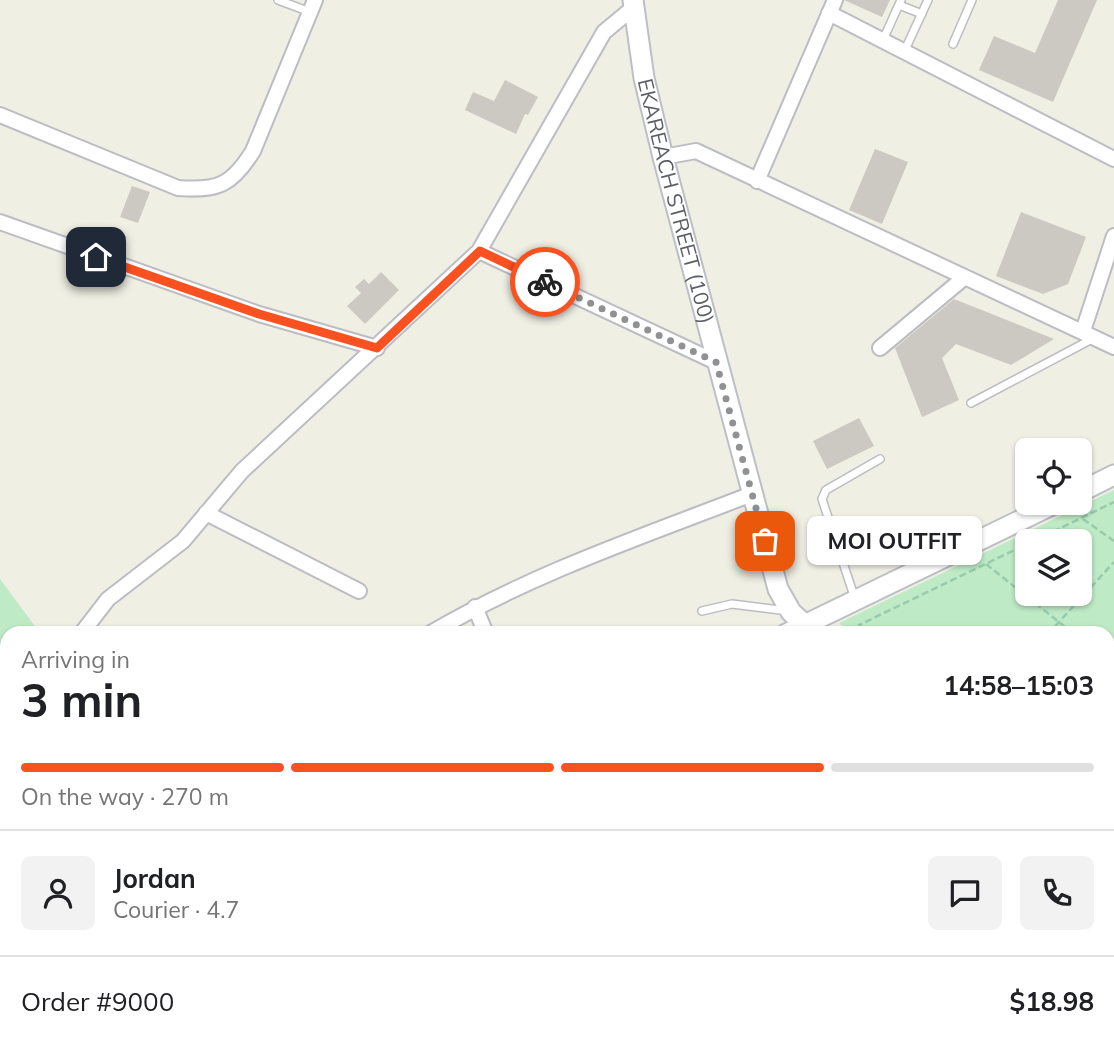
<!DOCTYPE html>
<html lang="en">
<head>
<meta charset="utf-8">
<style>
	:root { --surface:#fff; --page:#f2f2f2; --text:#202124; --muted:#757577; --line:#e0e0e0; --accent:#fa5120 }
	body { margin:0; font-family:Mulish,sans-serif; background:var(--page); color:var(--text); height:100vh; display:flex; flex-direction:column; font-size:26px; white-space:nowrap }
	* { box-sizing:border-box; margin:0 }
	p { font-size:23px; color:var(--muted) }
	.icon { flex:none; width:38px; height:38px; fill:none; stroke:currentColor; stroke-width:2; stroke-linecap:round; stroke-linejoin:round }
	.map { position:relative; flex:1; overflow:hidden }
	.sheet { position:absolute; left:0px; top:626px; width:1115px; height:436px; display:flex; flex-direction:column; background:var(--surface); border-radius:21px 21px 0 0; box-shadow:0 2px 5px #0004 }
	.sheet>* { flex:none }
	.tools { position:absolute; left:1015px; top:438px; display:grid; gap:14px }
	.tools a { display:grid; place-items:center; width:77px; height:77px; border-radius:10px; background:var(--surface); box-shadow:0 2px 5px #0004; font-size:35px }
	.pin { position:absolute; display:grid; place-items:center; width:60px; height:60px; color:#fff; margin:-30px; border-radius:14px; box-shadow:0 4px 10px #0006 }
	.courier { position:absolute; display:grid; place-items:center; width:70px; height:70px; margin:-35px; border:5px solid #fa5120; border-radius:50%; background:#fff; color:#222; box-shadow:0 2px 9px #0007 }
	.bubble { position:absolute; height:49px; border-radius:10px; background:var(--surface); box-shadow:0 2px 5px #0004; font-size:23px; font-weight:700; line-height:49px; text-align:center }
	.headline em { font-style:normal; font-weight:700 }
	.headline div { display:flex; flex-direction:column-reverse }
	.headline { display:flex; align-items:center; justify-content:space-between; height:119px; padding:0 21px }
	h1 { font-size:46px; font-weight:700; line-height:52px }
	.bar { display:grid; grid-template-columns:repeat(4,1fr); gap:10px 7px; align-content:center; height:84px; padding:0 21px }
	.bar i { height:9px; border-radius:5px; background:var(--line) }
	.bar .selected { background:var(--accent) }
	.bar p { grid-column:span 4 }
	.line { display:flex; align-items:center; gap:18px; padding:0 21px; border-top:2px solid var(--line) }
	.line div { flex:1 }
	.round { display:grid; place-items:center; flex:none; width:74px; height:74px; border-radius:10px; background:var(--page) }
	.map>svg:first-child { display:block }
</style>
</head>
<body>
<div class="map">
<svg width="1114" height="1061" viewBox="0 0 1114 1061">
	<rect width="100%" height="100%" fill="#f0efe4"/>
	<path fill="#beeac5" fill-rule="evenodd" d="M 1114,490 L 1114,701 L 1108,715 L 1108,634 L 853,634 L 839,623 ZM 1027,541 L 1080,541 L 1080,593 L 1027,593 Z
		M 0,579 L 40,633 L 7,634 L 7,979 L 0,983 Z"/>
	<path fill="#cbc9c1" d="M 844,0 L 890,0 L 882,17 Z
		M 1058,0 L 1097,0 L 1053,102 L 979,70 L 994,36 L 1035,53 Z
		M 505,80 L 538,97 L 528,115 L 525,114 L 516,134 L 465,110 L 473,92 L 494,101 Z
		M 875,149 L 908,162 L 882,224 L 849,210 Z
		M 132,186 L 150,192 L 138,223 L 120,217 Z
		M 1021,212 L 1086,237 L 1068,284 L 1043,294 L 996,276 Z
		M 381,272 L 399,290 L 365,324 L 347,306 L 361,293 L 355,287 L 364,279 L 369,284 Z
		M 954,299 L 1054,339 L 1011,365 L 956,344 L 942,358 L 959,400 L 922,417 L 895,348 Z
		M 859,418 L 874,446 L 827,469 L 813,441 Z"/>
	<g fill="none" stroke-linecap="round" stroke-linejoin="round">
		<g stroke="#bcbdc4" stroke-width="10">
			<path id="lane" d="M 278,0 L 310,12
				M 899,5 L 922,14
				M 883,40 L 901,0
				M 953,44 L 972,0
				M 904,52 L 928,0
				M 971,403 L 1094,338
				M 855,599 L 822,499 L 826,490 L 880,459
				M 702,611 L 732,604 L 788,611
				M 105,1055 L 108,1061
				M 954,1055 L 958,1056"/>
		</g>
		<g stroke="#bcbdc4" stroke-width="18">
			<path id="street" d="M 829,13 L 1114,159
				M 0,115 L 178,188 C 218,191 232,185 253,151 L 315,0
				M 663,157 L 696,151 L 1114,347
				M 757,181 L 835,0
				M 0,222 L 259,314 L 377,348
				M 479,251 L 716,362
				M 1083,331 L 1114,236
				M 880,348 L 965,277
				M 206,513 L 359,591
				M 475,607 L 486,634
				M 81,634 L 108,599 L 183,541 L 242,471 L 479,251 L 604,32 L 633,8
				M 429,634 C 531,574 643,536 752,494
				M 761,1061 L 764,1055"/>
		</g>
		<g stroke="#bcbfc6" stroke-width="23">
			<g id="secondary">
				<path id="s1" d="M 633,0 L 644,78 L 663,157 L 778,589 L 791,612 L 815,634"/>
				<path d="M 1080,492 L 1114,475"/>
				<path d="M 786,634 L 1058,502"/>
				<path d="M 0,1020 L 7,1017"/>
			</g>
		</g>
		<g stroke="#ffe84e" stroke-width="26">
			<path id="primary" d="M 1108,774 L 1114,760
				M 1108,846 L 1114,850"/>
		</g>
		<path stroke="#96cbad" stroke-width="2.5" stroke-dasharray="7 3.5" stroke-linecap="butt" d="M 1083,519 L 1114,541
			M 1034,541 L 1114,502
			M 986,564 L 1074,634
			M 870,634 L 859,625 L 1027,544
			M 1048,634 L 1114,562
			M 1108,660 L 1114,665
			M 1108,683 L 1114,670"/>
		<use href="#lane" stroke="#fff" stroke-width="7"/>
		<use href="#street" stroke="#fff" stroke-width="14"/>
		<use href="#secondary" stroke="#fff" stroke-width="19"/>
		<use href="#primary" stroke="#fffeaa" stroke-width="23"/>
	</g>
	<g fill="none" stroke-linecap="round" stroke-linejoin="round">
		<path stroke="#909192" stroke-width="7" stroke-dasharray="0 12.6" d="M 545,282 L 716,362 L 765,541"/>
		<path stroke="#fa5120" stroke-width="9" d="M 96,257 L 259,314 L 377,348 L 480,251 L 545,282"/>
	</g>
	<g text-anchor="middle" stroke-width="6" stroke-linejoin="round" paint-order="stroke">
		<g font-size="21" fill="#5c5f66" stroke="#fff">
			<text dy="7" stroke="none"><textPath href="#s1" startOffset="206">EKAREACH STREET (100)</textPath></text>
		</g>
	</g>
</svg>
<div class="tools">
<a><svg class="icon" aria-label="locate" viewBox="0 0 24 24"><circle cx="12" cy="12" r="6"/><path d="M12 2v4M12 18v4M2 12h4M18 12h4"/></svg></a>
<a><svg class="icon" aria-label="layers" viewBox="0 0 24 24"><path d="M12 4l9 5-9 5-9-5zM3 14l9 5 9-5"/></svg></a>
</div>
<div class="pin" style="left:765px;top:541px;background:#ea580c"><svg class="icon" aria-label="bag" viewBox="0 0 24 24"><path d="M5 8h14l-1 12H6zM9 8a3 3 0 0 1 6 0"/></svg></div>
<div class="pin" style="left:96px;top:257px;background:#1f2937"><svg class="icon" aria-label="home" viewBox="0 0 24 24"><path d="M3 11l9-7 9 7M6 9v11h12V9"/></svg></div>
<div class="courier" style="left:545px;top:282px"><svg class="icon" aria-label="bike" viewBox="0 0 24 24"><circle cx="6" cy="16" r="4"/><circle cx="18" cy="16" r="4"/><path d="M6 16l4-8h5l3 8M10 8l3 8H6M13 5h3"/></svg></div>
<div class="bubble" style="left:807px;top:516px;width:175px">MOI OUTFIT</div>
<section class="sheet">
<div class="headline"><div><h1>3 min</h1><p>Arriving in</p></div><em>14:58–15:03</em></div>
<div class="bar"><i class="selected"></i><i class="selected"></i><i class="selected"></i><i></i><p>On the way · 270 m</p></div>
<div class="line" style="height:126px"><a class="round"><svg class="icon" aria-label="person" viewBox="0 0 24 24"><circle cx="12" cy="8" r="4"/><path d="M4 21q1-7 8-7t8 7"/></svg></a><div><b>Jordan</b><p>Courier · 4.7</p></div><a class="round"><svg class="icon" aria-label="chat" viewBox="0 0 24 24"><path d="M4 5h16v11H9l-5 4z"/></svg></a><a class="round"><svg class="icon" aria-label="phone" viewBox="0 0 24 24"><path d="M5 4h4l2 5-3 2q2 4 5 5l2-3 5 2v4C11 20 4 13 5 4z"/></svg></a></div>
<div class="line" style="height:91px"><div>Order #9000</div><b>$18.98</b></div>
</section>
</div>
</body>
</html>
